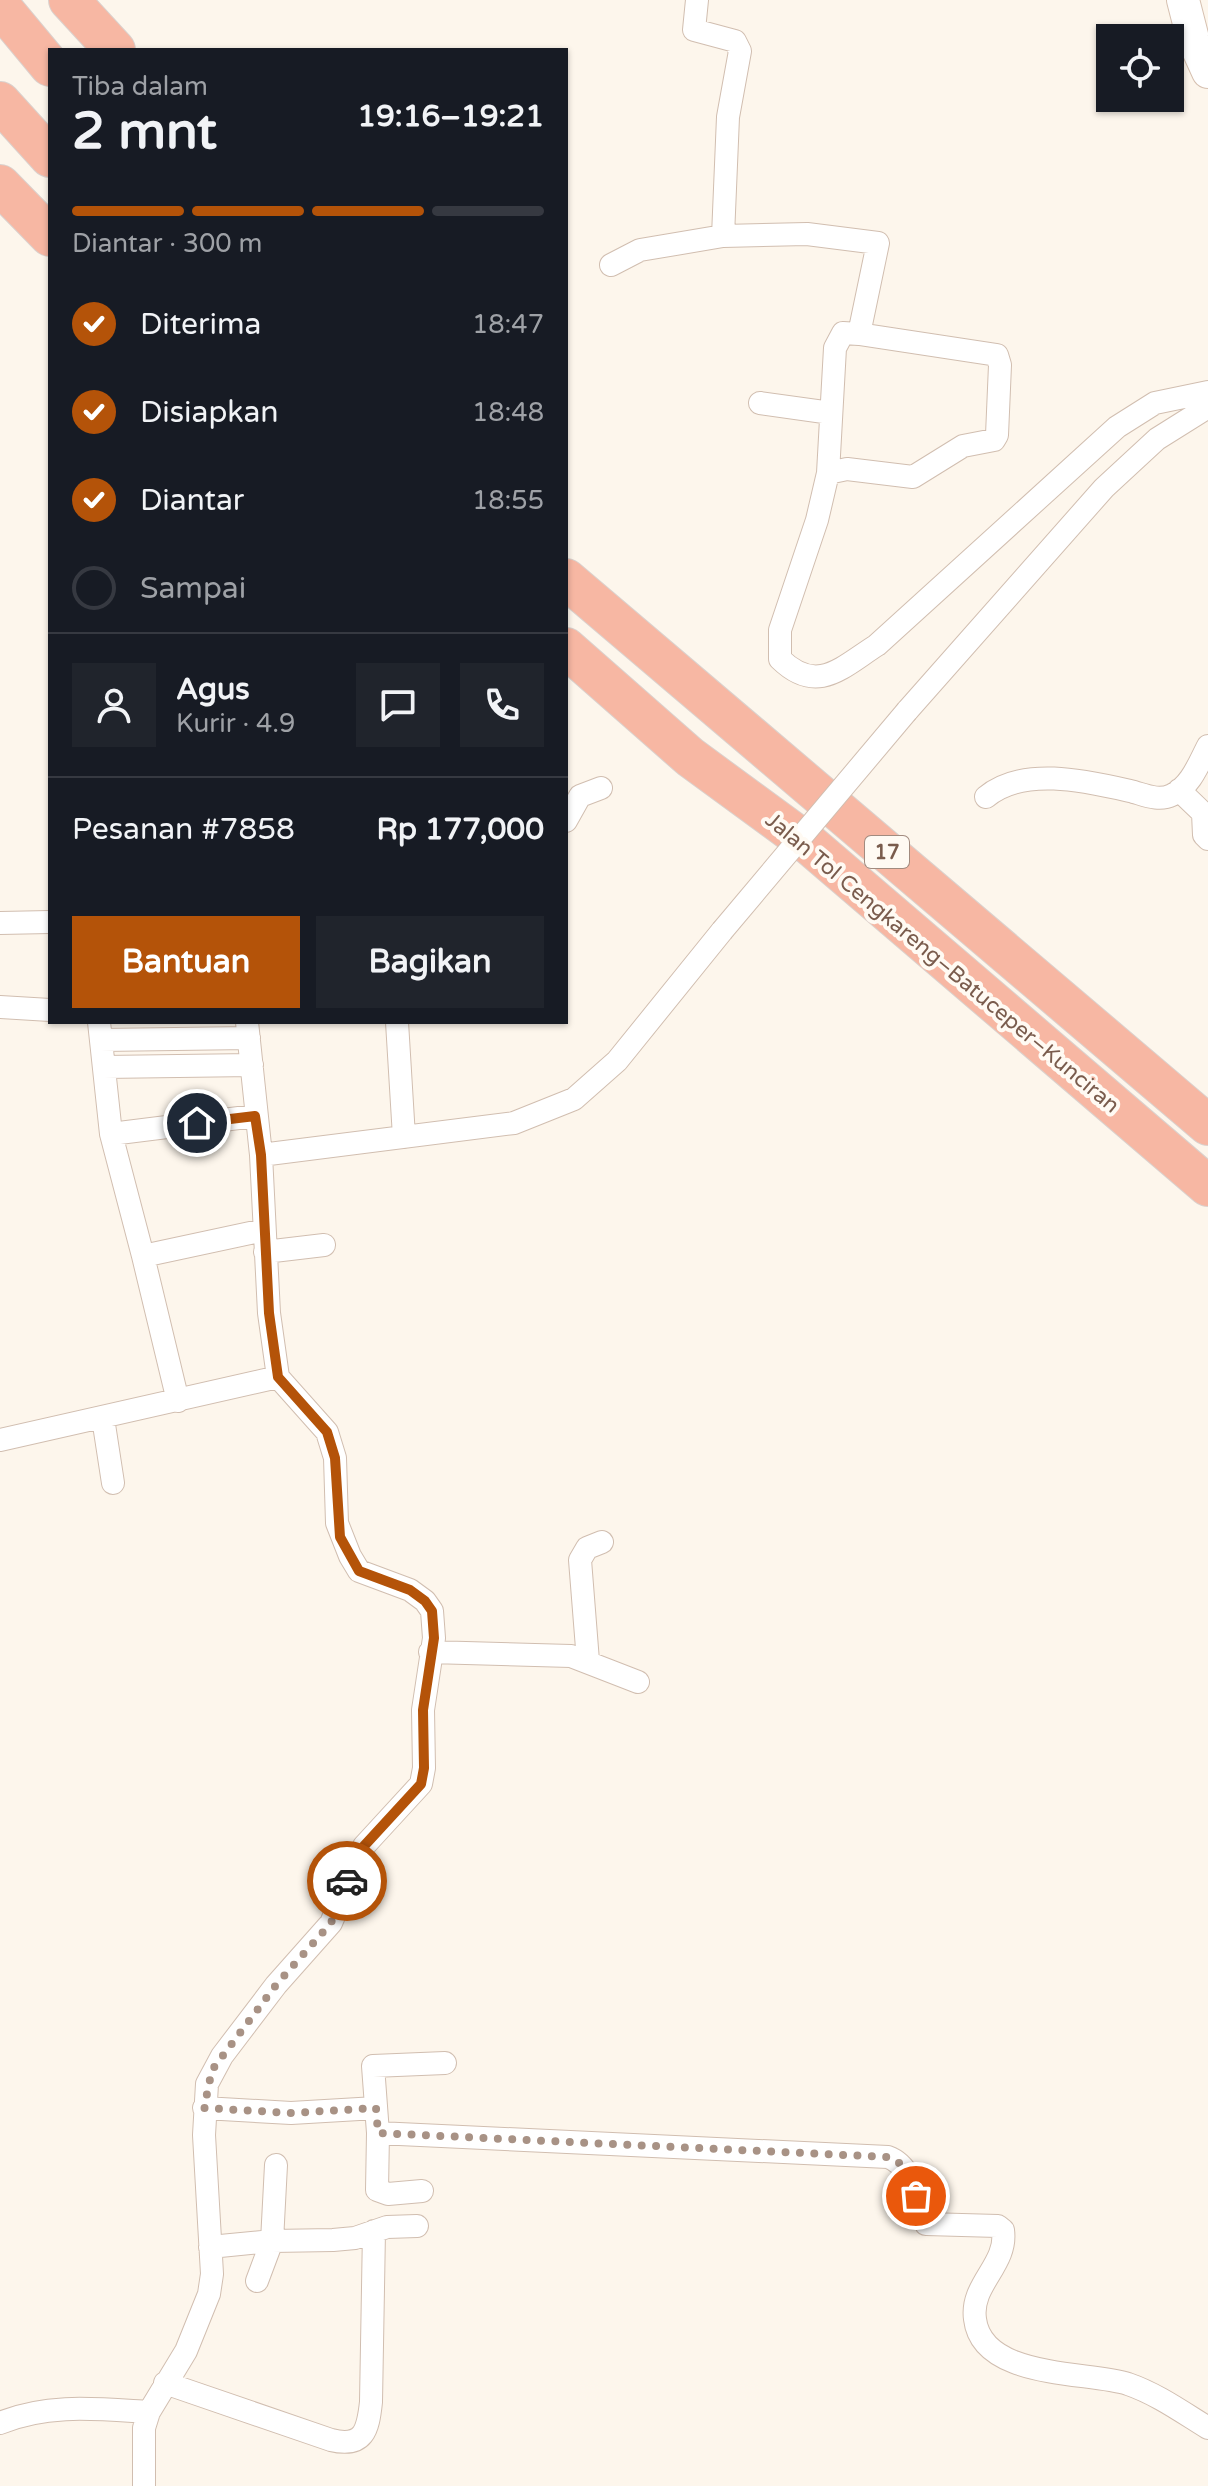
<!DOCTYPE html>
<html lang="id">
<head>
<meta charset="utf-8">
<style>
	:root { --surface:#171b24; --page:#20242c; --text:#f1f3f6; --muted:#9ea1a6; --line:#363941; --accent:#b45309 }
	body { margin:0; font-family:"Varela Round",sans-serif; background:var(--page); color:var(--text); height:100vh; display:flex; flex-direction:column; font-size:30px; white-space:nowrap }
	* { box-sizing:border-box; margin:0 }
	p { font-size:26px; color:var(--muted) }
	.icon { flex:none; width:44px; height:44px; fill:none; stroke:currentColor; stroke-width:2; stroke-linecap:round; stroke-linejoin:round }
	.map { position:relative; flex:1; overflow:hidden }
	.details { position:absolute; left:48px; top:48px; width:520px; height:976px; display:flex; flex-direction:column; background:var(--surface); border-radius:0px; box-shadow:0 2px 6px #0004 }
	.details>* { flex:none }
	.tools { position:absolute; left:1096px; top:24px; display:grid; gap:16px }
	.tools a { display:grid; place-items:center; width:88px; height:88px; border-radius:0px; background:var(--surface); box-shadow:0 2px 6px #0004; font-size:40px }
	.pin { position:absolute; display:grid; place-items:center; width:68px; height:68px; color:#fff; margin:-34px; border:4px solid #fff; border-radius:50%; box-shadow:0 2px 8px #0007 }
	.courier { position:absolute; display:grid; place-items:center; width:80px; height:80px; margin:-40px; border:6px solid #b45309; border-radius:50%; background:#fff; color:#222; box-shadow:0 2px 10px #0007 }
	.head em { font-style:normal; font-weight:800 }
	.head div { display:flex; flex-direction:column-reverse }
	.head { display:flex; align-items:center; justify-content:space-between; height:136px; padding:0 24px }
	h1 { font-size:52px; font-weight:800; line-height:60px }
	.bar { display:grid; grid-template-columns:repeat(4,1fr); gap:12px 8px; align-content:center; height:96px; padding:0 24px }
	.bar i { height:10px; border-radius:6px; background:var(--line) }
	.bar .active { background:var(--accent) }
	.bar p { grid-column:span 4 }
	.line { display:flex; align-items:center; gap:20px; padding:0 24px; border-top:2px solid var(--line) }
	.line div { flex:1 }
	.round { display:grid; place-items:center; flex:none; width:84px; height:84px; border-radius:0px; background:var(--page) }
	ol { padding:0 24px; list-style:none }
	li { display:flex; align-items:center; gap:24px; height:88px }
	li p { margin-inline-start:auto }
	li .icon { padding:8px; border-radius:50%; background:var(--accent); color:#fff; stroke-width:4 }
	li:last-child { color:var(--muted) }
	li i { width:44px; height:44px; border:4px solid var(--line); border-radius:50% }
	.primary-button { display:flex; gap:16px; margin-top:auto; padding:16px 24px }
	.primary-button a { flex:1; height:92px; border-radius:0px; background:var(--accent); color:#fff; font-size:32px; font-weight:800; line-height:92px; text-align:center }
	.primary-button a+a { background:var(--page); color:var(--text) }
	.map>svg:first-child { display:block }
</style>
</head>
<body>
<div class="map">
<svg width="1208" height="2486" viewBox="0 0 1208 2486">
	<rect width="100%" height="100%" fill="#fdf6ec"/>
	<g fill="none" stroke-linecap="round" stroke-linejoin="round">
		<g stroke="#d1beb0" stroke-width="24">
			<path id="street" d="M 697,0 L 694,30 L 735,41 L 740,51 L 728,117 L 723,236 L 807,234 L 878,243 L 859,334 L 843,333 L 835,348 L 828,473 L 817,520 L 780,630 L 780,659 C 817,695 841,668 877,645 L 1117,427 L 1155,403 L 1208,392
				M 611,265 L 640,250 L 723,236
				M 760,403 L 831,413
				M 828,473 L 847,469 L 913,477 L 963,446 L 994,440 L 997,435 L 1000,365 L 997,355 L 859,334
				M 907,711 L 1104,488 L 1157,439 L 1208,407
				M 1179,790 L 1203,813 L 1204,835 L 1208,839
				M 986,797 C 1023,766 1086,781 1130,791 C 1143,794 1158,802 1172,795 C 1191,786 1199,763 1208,746
				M 566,821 L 580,796 L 601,788
				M 0,923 L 50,922
				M 0,1007 L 50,1010
				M 99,1022 L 111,1134 L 143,1256
				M 397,1022 L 404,1137
				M 101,1040 L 249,1038
				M 104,1067 L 252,1065
				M 111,1134 L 255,1116
				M 261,1155 L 514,1123 L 574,1099 L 617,1061 L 722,931
				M 265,1252 L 324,1245
				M 178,1401 L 143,1256 L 264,1230
				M 103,1418 L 113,1483
				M 0,1440 L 278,1377
				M 430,1652 L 571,1656 L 638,1682
				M 588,1661 L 580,1560 L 587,1548 L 602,1542
				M 445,2063 L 373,2066 L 378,2133 L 888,2157 C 913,2166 917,2200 926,2224 L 998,2226 L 1003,2230 C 1008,2265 970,2284 975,2319 C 982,2379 1086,2371 1128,2384 C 1157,2394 1182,2412 1208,2428
				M 204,2108 L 291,2113 L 376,2108
				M 378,2133 L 377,2190 L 388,2194 L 422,2191
				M 210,2247 L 272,2241 L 333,2240 L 355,2238 L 387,2227 L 417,2226
				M 257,2281 L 272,2241 L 276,2165
				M 165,2383 L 331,2440 C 364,2448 368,2430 371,2402 L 374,2231
				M 0,2423 C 48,2403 98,2409 149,2412
				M 144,2486 L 144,2428 L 149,2412 L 186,2351 L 209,2294 L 212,2274 L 204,2135 L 207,2084 L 222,2056 L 276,1985 L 331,1923 L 364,1846 L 421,1784 L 424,1768 L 423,1710 L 434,1638 L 432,1611 L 425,1601 L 410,1590 L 359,1571 L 350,1556 L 337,1523 L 335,1458 L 327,1432 L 278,1377 L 269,1313 L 261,1155 L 247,1022"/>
		</g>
		<g stroke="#d6c0b0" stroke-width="34">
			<path id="secondary" d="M 1183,0 L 1193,39 L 1208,72"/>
		</g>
		<g stroke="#dad1cd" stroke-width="42">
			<path id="highway" d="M 69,0 L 115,50
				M 0,6 L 50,66
				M 0,102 L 50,157
				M 0,185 L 50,236
				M 566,579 L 1208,1125
				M 566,648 L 690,757 L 810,845 L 1208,1186"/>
		</g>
		<use href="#street" stroke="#fff" stroke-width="22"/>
		<use href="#secondary" stroke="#fff" stroke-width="32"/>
		<use href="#highway" stroke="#f7b7a3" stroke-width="40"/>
		<g stroke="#d1beb0" stroke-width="24" stroke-linecap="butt">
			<path id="street-bridge" d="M 722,931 L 907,711"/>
		</g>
		<use href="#street-bridge" stroke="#fff" stroke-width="22"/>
	</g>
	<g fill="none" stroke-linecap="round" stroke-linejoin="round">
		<path stroke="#a89285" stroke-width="8" stroke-dasharray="0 14.4" d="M 347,1881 L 331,1923 L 276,1985 L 212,2070 L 204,2108 L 291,2113 L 376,2108 L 378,2133 L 888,2157 C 907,2164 910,2178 916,2196"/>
		<path stroke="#b45309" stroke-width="10" d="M 197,1123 L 255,1116 L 261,1155 L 269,1313 L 278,1377 L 327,1432 L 335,1458 L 340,1537 L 359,1571 L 410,1590 L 425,1601 L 432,1611 L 434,1638 L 423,1710 L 424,1768 L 421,1784 L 364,1846 L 347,1881"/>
	</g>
	<g text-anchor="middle" stroke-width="8" stroke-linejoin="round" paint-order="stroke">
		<rect fill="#fffaf3" stroke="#a28b7f" stroke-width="2" x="865" y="836" width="44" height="32" rx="6"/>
		<g font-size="20" font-weight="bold" fill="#7a5c4d">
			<text x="887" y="859">17</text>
		</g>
		<g font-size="22" fill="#7a5c4d" stroke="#fffaf3">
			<text transform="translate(943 962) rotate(40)" y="8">Jalan Tol Cengkareng–Batuceper–Kunciran</text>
		</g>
	</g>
</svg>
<div class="tools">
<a><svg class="icon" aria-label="locate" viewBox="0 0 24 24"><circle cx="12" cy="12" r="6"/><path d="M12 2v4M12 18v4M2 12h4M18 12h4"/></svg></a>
</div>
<div class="pin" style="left:916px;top:2196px;background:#ea580c"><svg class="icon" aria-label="bag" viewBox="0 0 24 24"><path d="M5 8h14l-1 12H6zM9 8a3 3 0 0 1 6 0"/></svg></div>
<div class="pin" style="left:197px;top:1123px;background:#1f2937"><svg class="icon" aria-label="home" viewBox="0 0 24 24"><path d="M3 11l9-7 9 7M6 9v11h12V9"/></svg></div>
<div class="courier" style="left:347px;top:1881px"><svg class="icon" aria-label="car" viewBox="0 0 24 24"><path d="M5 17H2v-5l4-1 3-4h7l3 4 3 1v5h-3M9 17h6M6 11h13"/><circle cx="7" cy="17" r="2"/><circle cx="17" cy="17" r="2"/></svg></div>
<section class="details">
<div class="head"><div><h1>2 mnt</h1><p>Tiba dalam</p></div><em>19:16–19:21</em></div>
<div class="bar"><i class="active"></i><i class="active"></i><i class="active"></i><i></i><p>Diantar · 300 m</p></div>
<ol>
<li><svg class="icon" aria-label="check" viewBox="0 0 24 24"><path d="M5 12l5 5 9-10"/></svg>Diterima<p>18:47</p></li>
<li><svg class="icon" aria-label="check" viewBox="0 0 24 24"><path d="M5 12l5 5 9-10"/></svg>Disiapkan<p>18:48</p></li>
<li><svg class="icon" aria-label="check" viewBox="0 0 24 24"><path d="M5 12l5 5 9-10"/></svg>Diantar<p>18:55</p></li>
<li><i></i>Sampai</li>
</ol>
<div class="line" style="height:144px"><a class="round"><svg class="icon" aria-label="person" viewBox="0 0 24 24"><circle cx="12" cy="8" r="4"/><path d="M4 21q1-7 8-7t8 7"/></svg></a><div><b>Agus</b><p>Kurir · 4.9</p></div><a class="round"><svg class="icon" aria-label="chat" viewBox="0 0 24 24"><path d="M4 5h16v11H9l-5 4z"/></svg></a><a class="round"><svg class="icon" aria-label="phone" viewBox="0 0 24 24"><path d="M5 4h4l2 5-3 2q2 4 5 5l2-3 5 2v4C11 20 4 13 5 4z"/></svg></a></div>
<div class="line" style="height:104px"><div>Pesanan #7858</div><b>Rp 177,000</b></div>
<div class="primary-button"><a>Bantuan</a><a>Bagikan</a></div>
</section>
</div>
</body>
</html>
